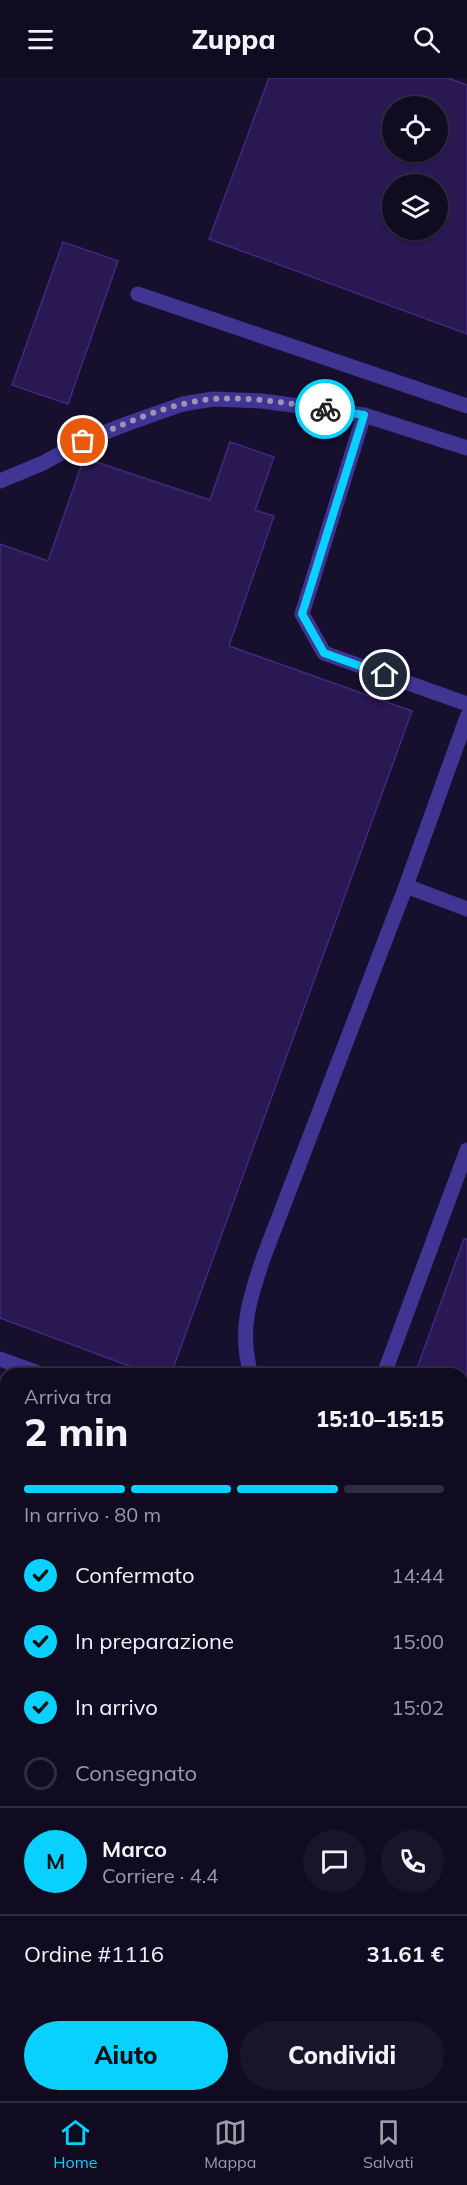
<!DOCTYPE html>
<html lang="it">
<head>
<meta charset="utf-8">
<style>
	:root { --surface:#110b22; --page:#1a142a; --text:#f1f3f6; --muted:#9c9ba5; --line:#302b40; --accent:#08d1ff }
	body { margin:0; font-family:Mulish,sans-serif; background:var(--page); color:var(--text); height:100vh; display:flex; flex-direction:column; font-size:22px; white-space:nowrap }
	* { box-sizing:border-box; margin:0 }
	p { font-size:20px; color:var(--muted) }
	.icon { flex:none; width:33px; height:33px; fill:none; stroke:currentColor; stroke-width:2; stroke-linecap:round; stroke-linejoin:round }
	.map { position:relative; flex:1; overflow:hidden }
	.side { position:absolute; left:0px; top:1290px; width:468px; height:734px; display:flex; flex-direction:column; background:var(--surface); border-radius:18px 18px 0 0; box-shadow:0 2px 4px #0004,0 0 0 2px var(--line) }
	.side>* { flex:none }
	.tools { position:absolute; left:382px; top:18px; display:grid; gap:12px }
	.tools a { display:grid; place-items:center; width:66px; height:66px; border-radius:50%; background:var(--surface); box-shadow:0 2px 4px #0004,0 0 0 2px var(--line); font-size:30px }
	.pin { position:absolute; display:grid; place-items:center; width:51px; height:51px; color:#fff; margin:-26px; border:3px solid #fff; border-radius:50%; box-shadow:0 2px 6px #0007 }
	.courier { position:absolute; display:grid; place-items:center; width:60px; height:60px; margin:-30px; border:4px solid #08d1ff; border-radius:50%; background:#fff; color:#222; box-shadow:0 2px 8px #0007 }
	.headline em { font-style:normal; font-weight:800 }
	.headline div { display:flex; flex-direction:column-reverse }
	.headline { display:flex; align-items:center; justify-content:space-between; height:102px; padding:0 24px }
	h1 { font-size:39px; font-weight:800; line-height:45px }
	.bar { display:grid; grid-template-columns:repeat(4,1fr); gap:9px 6px; align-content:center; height:72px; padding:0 24px }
	.bar i { height:8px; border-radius:4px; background:var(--line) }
	.bar .current { background:var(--accent) }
	.bar p { grid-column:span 4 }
	.line { display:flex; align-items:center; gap:15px; padding:0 24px; border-top:2px solid var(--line) }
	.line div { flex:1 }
	.round { display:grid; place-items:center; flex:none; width:63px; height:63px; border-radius:32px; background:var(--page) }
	ol { padding:0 24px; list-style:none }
	li { display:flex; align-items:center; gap:18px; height:66px }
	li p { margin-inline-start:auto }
	li .icon { padding:6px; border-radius:50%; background:var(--accent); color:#111; stroke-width:4 }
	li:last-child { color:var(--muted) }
	li i { width:33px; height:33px; border:3px solid var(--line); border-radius:50% }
	.action { display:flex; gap:12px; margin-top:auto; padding:12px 24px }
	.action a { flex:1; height:69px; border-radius:36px; background:var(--accent); color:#111; font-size:24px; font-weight:800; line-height:69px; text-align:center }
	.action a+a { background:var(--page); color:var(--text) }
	header { display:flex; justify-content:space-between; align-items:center; height:78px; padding:0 24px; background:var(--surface); font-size:27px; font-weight:800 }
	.tab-bar { display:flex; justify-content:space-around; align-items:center; height:84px; border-top:2px solid var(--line); background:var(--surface); font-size:16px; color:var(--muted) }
	.tab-bar a { display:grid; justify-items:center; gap:3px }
	.tab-bar .current { color:var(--accent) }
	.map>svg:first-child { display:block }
</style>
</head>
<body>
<header><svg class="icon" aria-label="menu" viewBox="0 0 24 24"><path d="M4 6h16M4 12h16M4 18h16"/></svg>Zuppa<svg class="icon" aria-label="search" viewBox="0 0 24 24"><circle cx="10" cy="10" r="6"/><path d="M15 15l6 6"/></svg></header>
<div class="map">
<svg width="467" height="2023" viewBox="0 0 467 2023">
	<defs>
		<pattern id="grass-dots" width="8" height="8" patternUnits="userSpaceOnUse" patternTransform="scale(1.5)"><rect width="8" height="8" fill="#113739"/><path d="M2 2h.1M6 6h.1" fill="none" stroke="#345357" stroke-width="1.8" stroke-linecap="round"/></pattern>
	</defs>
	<rect width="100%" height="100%" fill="#170f2e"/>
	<path fill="url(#grass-dots)" d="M 258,2018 L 339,2018 L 344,2023 L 263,2023 Z"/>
	<path fill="#291851" stroke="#412880" stroke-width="1.5" fill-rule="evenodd" d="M 269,0 L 448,0 L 467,7 L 467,256 L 209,161 ZM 393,28 L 438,28 L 438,74 L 393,74 ZM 393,106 L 438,106 L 438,152 L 393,152 Z
		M 63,164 L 118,183 L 68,326 L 12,307 Z
		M 230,364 L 274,379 L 255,432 L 274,438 L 229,568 L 412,633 L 171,1296 L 151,1296 L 0,1240 L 0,466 L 48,483 L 84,380 L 210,422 Z
		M 464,1161 L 467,1161 L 467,1296 L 415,1296 Z"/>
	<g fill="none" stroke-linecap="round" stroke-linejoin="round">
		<path stroke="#23c8cc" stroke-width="4" stroke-dasharray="3 4.5" stroke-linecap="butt" d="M 0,1762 L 6,1766
			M 251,2018 L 255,2023"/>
		<path stroke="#403592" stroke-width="15" d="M 138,216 L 467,328
			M 364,337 L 302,536 L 324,575 L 467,626
			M 0,403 L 43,385 L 83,363 L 129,345 L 183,326 L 213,321 L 262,323 L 364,337 L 467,370
			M 406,808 L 467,831
			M 0,1281 L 41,1296
			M 251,1296 C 238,1253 250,1219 264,1178 L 406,808 L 467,639
			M 384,1296 L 467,1072
			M 462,1445 L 467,1447
			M 0,1621 L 6,1623
			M 0,1634 L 6,1639
			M 462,1690 L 467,1692
			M 462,1872 L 467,1873
			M 0,1922 L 6,1930
			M 17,2023 L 18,2018"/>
		<path stroke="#403592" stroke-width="15" d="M 0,1793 L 6,1798
			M 462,1805 L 467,1807
			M 219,2018 L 223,2023
			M 383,2018 L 387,2023"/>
	</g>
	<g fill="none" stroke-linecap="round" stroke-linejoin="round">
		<path stroke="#9c94b6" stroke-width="6" stroke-dasharray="0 10.8" d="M 83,363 C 116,350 149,334 183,326 C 229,314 279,324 325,331"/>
		<path stroke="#08d1ff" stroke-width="8" d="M 325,331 L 364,337 L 302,536 L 324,575 L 385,597"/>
	</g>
</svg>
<div class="tools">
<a><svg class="icon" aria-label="locate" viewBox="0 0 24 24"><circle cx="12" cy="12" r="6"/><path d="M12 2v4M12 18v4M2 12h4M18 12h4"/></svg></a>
<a><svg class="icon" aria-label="layers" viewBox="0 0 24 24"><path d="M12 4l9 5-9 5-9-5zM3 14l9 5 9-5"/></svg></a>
</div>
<div class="pin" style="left:83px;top:363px;background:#ea580c"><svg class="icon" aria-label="bag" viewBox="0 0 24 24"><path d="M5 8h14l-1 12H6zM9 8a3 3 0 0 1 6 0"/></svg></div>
<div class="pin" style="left:385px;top:597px;background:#1f2937"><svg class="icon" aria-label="home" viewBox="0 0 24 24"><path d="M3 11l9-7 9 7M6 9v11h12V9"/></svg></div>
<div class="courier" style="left:325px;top:331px"><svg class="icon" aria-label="bike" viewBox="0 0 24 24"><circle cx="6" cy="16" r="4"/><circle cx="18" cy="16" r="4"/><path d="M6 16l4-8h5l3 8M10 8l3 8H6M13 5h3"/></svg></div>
<section class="side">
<div class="headline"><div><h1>2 min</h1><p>Arriva tra</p></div><em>15:10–15:15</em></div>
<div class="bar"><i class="current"></i><i class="current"></i><i class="current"></i><i></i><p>In arrivo · 80 m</p></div>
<ol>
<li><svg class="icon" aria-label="check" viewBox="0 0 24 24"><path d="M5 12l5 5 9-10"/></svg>Confermato<p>14:44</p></li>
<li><svg class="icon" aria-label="check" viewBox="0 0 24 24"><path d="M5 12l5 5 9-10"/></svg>In preparazione<p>15:00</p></li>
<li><svg class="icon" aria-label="check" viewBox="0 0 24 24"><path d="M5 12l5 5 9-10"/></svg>In arrivo<p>15:02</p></li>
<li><i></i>Consegnato</li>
</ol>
<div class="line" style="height:108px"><b class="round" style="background:var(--accent);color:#111">M</b><div><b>Marco</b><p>Corriere · 4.4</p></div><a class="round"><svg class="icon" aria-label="chat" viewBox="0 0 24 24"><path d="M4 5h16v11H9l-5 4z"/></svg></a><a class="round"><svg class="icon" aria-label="phone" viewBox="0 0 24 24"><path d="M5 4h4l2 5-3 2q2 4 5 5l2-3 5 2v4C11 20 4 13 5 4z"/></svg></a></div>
<div class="line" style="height:78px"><div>Ordine #1116</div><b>31.61 €</b></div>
<div class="action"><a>Aiuto</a><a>Condividi</a></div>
</section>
</div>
<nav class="tab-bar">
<a class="current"><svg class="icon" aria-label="home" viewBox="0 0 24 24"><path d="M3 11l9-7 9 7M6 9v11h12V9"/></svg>Home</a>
<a><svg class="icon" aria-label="map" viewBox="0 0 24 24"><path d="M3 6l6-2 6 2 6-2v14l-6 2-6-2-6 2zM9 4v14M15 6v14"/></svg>Mappa</a>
<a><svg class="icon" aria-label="saved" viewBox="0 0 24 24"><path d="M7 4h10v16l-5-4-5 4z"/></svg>Salvati</a>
</nav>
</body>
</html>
